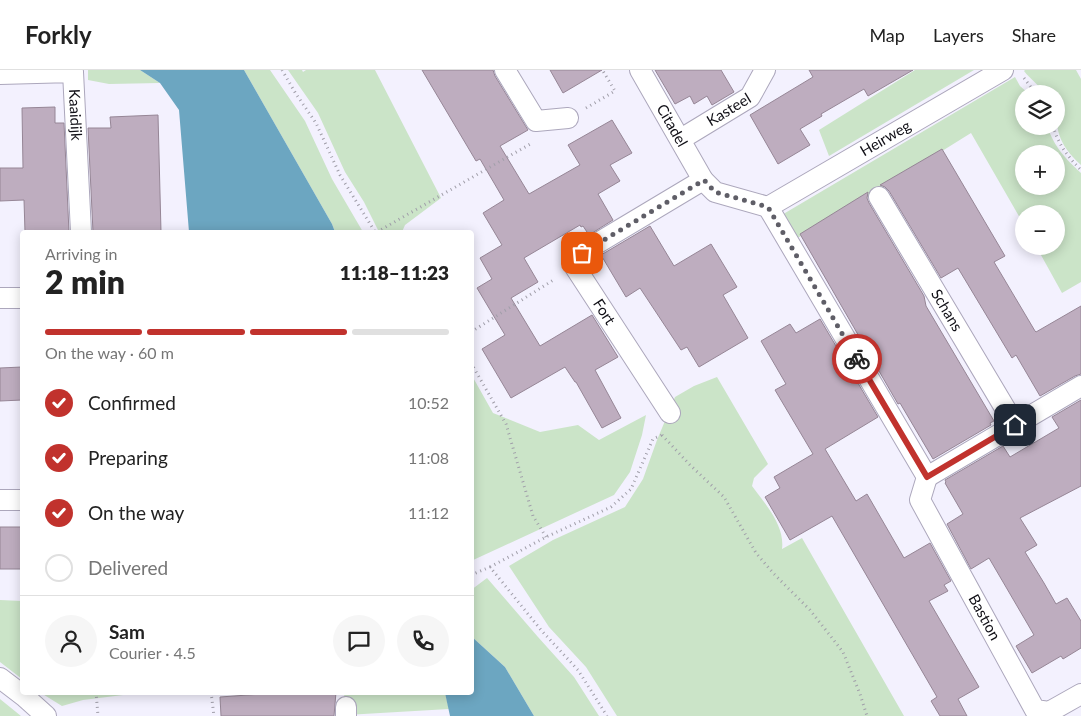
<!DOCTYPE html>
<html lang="en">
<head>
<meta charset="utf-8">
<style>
	:root { --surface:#fff; --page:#f6f6f6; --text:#222; --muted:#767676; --line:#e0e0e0; --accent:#c1322d }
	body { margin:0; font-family:Lato,sans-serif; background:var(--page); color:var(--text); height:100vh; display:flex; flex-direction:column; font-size:19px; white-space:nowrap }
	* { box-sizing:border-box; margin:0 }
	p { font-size:16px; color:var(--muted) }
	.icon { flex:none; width:28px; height:28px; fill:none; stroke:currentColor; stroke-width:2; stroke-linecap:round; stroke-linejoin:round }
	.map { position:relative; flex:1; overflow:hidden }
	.details { position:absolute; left:20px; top:160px; width:454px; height:465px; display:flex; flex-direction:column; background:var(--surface); border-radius:5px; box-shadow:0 2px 12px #0003 }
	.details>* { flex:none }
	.tools { position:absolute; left:1015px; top:15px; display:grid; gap:10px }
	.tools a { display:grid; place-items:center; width:50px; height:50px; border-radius:50%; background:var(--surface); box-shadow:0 2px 12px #0003; font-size:25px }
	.pin { position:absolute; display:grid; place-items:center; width:42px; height:42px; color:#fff; margin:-21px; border-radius:10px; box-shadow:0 2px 8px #0006 }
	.courier { position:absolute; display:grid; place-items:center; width:50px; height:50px; margin:-25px; border:4px solid #c1322d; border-radius:50%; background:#fff; color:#222; box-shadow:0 1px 6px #0007 }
	.head em { font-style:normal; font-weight:800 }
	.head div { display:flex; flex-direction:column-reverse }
	.head { display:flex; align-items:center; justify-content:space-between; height:85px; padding:0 25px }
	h1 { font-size:32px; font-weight:800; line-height:38px }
	.bar { display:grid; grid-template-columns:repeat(4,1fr); gap:8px 5px; align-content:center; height:60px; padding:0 25px }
	.bar i { height:6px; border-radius:4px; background:var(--line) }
	.bar .active { background:var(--accent) }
	.bar p { grid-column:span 4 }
	.line { display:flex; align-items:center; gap:12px; padding:0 25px; border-top:1px solid var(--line) }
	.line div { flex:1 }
	.round { display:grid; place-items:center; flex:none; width:52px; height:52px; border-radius:26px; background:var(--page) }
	ol { padding:0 25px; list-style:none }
	li { display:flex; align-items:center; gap:15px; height:55px }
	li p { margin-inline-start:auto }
	li .icon { padding:5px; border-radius:50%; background:var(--accent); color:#fff; stroke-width:4 }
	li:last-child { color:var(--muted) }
	li i { width:28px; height:28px; border:2px solid var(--line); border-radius:50% }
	header { display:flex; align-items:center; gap:30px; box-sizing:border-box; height:70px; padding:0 25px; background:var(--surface); border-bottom:1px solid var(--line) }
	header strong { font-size:24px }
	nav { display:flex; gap:28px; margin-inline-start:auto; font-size:18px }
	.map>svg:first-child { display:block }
</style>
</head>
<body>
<header>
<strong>Forkly</strong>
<nav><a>Map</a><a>Layers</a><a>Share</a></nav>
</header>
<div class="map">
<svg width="1081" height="646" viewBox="0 0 1081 646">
	<rect width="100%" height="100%" fill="#f3f1fe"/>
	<path fill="#cbe4c8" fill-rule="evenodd" d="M 88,0 L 140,0 L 160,13 L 109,14 L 88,10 Z
		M 244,0 L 270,0 L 305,51 L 332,109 L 363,162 L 335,162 L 332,154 Z
		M 288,0 L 302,0 L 303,2 L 306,0 L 375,0 L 441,128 L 405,155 L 402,162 L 379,162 L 364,132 L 345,102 L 318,43 Z
		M 915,0 L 974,0 L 829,86 L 819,60 Z
		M 1025,0 L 1076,0 L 1081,9 L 1081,95 C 1055,71 1056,57 1056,24 L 1044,24 C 1040,15 1030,9 1024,1 Z
		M 1015,7 L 1020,16 L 1029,24 L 1024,24 L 1024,56 L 1047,56 C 1055,78 1065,88 1081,103 L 1081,212 L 1062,223 L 1036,176 L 1056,176 L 1056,144 L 1024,144 L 1024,155 L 971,63 L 865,129 L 794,170 L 780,146 ZM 1024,84 L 1056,84 L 1056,116 L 1024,116 Z
		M 471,304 L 493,343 L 540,362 L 578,355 L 599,370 L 646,345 L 642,365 L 630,402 L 614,425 L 471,491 Z
		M 717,307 L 768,394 L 754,408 L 752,416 C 765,434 785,455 782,479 L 802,468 L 904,646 L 617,646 L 586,597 L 549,557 L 509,496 L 553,470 L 625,437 L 643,409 L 657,370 L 675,327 L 694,316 Z
		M 487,508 L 538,567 L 574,607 L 599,646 L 534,646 L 505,597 L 471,566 L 471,520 Z
		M 0,530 L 22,531 L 22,609 L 0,592 Z
		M 41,623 L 41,622 L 139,623 L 83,630 L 62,636 Z
		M 344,623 L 445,623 L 449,639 L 346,645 Z
		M 0,629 L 21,646 L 0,646 Z"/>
	<path fill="#6ca6c1" d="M 140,0 L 244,0 L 332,154 L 335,162 L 189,162 L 179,40 L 160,13 Z
		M 471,566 L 505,597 L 534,646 L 450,646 L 445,623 L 471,622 Z"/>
	<path fill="#beadbf" stroke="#968696" d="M 422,0 L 493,0 L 495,6 L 528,60 L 500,76 L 529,124 L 580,95 L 568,75 L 612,50 L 632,83 L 610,95 L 620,111 L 598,124 L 613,150 L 589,165 L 583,156 L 581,157 L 580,155 L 524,188 L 538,212 L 511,228 L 540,276 L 592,245 L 618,287 L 595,300 L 621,348 L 602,358 L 576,312 L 575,312 L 565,297 L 511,328 L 482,279 L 505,265 L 477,218 L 492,209 L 480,188 L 502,175 L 483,143 L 504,130 L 480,89 L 476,91 Z
		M 550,0 L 602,0 L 563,23 Z
		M 655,0 L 721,0 L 734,22 L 712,35 L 707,26 L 694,34 L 690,26 L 675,34 Z
		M 809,0 L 913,0 L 868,26 L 864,19 L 821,44 L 822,46 L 800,59 L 810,75 L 778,94 L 750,45 L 813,7 Z
		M 55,37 L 55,53 L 64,53 L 69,162 L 25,162 L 24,130 L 0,131 L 0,98 L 23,98 L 22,38 Z
		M 158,45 L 161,162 L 93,162 L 88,58 L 111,58 L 110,47 Z
		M 942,79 L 1005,186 L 994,192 L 1035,261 L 1036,262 L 1081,236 L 1081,304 L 1075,306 L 1040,326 L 1016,285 L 1012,288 L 958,198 L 941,208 L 889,121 L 885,117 L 880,115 Z
		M 868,122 L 867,128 L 869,133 L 924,226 L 926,236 L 994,351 L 990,353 L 991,355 L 933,389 L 900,333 L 898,334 L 800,164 Z
		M 650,156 L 674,196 L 711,174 L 737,217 L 723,225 L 748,268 L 699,297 L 687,277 L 681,280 L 640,218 L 626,227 L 601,185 Z
		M 820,249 L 878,347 L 825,379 L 856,431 L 867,424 L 904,488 L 930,473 L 951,511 L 944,515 L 948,521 L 929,531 L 979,617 L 958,629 L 967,646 L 940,646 L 931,631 L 937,627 L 832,446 L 790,470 L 765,427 L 780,418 L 774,407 L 813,384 L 775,320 L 786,314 L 761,271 L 790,254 L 796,263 Z
		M 22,297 L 22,330 L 0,331 L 0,298 Z
		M 1081,330 L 1081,416 L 1020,448 L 1037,475 L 1025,482 L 1044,513 L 1056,534 L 1067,528 L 1081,551 L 1081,578 L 1063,589 L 1061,586 L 1032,603 L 1016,576 L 1034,565 L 989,488 L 971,499 L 947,454 L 963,444 L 945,413 L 946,412 L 945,410 L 1003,376 L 1010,387 L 1059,358 L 1052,347 Z
		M 0,457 L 22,457 L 22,499 L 0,499 Z
		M 290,622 L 336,622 L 334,646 L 221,646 L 220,627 Z"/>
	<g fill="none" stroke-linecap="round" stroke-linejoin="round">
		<g stroke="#aca7bc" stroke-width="22">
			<g id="street">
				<path d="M 505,0 L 536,51 L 568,48"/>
				<path id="s1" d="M 640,0 L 703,110 L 715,122 L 768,137"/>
				<path id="s2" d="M 0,4 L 73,2 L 81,162"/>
				<path id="s3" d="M 681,69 L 750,27 L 765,0"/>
				<path id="s4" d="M 879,127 L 1015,355"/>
				<path d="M 768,137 L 927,407"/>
				<path id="s5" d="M 768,137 L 1003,0"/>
				<path d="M 0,228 L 22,228"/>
				<path d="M 670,343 L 575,197 L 581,183 L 703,110"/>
				<path id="s6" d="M 927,407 L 920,430 L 1035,640 L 1049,642 L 1081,624"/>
				<path d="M 927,407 L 1081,316"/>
				<path d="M 0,430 L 22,430"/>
				<path d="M 0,608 L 25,627 L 46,646"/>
				<path d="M 346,637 L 346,646"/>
			</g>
		</g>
		<path stroke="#a09ea9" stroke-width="3" stroke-dasharray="1 4" stroke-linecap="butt" d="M 282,0 L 296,24 L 316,53 L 340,105 L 375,162
			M 1024,8 L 1036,24
			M 586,38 L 615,21 L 603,1 L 605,0
			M 1053,56 C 1058,74 1068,87 1081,100
			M 377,162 L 532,73
			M 471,262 L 555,209
			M 471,293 L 506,354 L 533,446 L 546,467
			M 662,365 L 690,395 L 724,427 L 756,483 L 774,504 L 810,540 L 843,582 L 860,624 L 867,646
			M 490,497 L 546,467 L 611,437 L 631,419 L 653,369 L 662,365
			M 471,505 L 490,497 L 541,560 L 578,600 L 607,646
			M 96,622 L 98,646
			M 211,622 L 214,646"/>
		<use href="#street" stroke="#fff" stroke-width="20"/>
	</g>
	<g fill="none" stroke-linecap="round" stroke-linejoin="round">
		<path stroke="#5f5e67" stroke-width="5" stroke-dasharray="0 9" d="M 582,183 L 704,110 L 715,122 L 768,137 L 857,289"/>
		<path stroke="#c1322d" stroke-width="6" d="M 857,289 L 927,407 L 1015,355"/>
	</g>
	<g text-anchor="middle" stroke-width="4" stroke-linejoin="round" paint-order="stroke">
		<g font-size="15" fill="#100f16" stroke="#fff">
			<text dy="5" stroke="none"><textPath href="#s3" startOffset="56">Kasteel</textPath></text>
			<text dy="5" stroke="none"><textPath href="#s2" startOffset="116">Kaaidijk</textPath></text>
			<text dy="5" stroke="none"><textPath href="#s1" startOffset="64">Citadel</textPath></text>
			<text dy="5" stroke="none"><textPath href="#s5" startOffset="136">Heirweg</textPath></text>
			<text dy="5" stroke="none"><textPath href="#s4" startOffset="132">Schans</textPath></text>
			<text transform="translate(604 242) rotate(57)" y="5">Fort</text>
			<text dy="5" stroke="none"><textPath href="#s6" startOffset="158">Bastion</textPath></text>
		</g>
	</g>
</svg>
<div class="tools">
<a><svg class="icon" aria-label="layers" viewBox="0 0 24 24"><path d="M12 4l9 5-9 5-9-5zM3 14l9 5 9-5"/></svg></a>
<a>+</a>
<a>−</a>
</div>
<div class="pin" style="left:582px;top:183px;background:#ea580c"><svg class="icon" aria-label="bag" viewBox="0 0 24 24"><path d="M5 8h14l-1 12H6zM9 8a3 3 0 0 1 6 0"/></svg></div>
<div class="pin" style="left:1015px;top:355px;background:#1f2937"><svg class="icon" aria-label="home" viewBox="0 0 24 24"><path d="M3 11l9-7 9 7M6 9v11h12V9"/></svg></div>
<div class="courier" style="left:857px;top:289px"><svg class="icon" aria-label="bike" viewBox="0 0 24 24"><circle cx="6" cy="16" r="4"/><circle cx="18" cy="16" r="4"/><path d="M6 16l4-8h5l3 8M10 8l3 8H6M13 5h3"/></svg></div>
<section class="details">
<div class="head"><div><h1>2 min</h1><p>Arriving in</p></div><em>11:18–11:23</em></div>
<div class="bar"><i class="active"></i><i class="active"></i><i class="active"></i><i></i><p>On the way · 60 m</p></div>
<ol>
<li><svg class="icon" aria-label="check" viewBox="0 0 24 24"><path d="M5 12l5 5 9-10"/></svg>Confirmed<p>10:52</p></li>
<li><svg class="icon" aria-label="check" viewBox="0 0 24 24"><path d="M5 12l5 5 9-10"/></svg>Preparing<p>11:08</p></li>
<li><svg class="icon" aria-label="check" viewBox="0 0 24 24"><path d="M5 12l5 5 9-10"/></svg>On the way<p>11:12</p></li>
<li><i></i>Delivered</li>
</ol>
<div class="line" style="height:90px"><a class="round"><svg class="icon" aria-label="person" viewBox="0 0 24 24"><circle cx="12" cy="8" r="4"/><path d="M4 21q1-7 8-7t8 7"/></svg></a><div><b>Sam</b><p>Courier · 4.5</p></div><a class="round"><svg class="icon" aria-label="chat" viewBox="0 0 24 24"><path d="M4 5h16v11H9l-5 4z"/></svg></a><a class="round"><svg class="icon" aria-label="phone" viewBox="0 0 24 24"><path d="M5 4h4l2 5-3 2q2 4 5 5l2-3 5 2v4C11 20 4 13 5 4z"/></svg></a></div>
</section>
</div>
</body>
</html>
